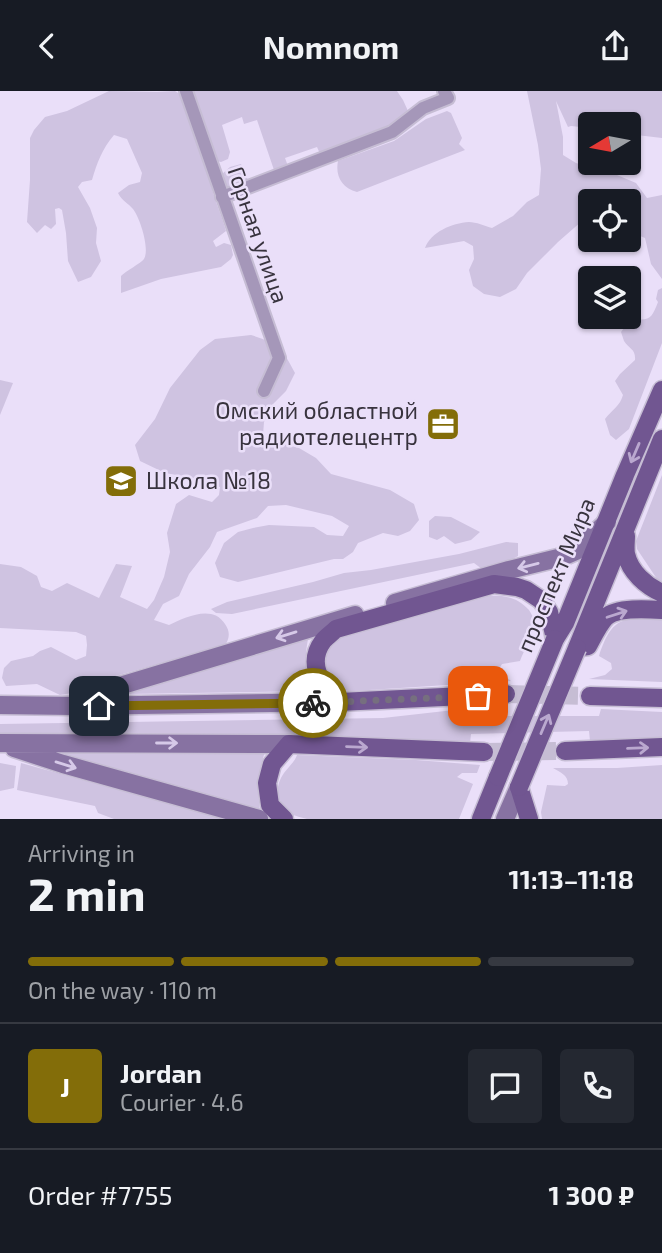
<!DOCTYPE html>
<html lang="en">
<head>
<meta charset="utf-8">
<style>
	:root { --surface:#171b24; --page:#242831; --text:#f1f3f6; --muted:#9ea1a6; --line:#363941; --accent:#836d09 }
	body { margin:0; font-family:"Exo 2",sans-serif; background:var(--page); color:var(--text); height:100vh; display:flex; flex-direction:column; font-size:26px; white-space:nowrap }
	* { box-sizing:border-box; margin:0 }
	p { font-size:23px; color:var(--muted) }
	.icon { flex:none; width:38px; height:38px; fill:none; stroke:currentColor; stroke-width:2; stroke-linecap:round; stroke-linejoin:round }
	.map { position:relative; height:728px; overflow:hidden }
	.sheet { display:flex; flex-direction:column; background:var(--surface); flex:1 }
	.sheet>* { flex:none }
	.needle { width:46px; rotate:260deg }
	.buttons { position:absolute; left:578px; top:21px; display:grid; gap:14px }
	.buttons a { display:grid; place-items:center; width:63px; height:63px; border-radius:7px; background:var(--surface); box-shadow:0 2px 5px #0004; font-size:35px }
	.pin { position:absolute; display:grid; place-items:center; width:60px; height:60px; color:#fff; margin:-30px; border-radius:14px; box-shadow:0 4px 10px #0006 }
	.courier { position:absolute; display:grid; place-items:center; width:70px; height:70px; margin:-35px; border:5px solid #836d09; border-radius:50%; background:#fff; color:#222; box-shadow:0 2px 9px #0007 }
	.summary em { font-style:normal; font-weight:700 }
	.summary div { display:flex; flex-direction:column-reverse }
	.summary { display:flex; align-items:center; justify-content:space-between; height:119px; padding:0 28px }
	h1 { font-size:46px; font-weight:700; line-height:52px }
	.bar { display:grid; grid-template-columns:repeat(4,1fr); gap:10px 7px; align-content:center; height:84px; padding:0 28px }
	.bar i { height:9px; border-radius:5px; background:var(--line) }
	.bar .selected { background:var(--accent) }
	.bar p { grid-column:span 4 }
	.line { display:flex; align-items:center; gap:18px; padding:0 28px; border-top:2px solid var(--line) }
	.line div { flex:1 }
	.round { display:grid; place-items:center; flex:none; width:74px; height:74px; border-radius:7px; background:var(--page) }
	header { display:flex; justify-content:space-between; align-items:center; height:91px; padding:0 28px; background:var(--surface); font-size:32px; font-weight:700 }
	.map>svg:first-child { display:block }
</style>
</head>
<body>
<header><svg class="icon" aria-label="back" viewBox="0 0 24 24"><path d="M15 5l-7 7 7 7"/></svg>Nomnom<svg class="icon" aria-label="share" viewBox="0 0 24 24"><path d="M12 15V3M7 8l5-5 5 5M5 13v7h14v-7"/></svg></header>
<div class="map">
<svg width="662" height="728" viewBox="0 0 662 728">
	<rect width="100%" height="100%" fill="#eadff9"/>
	<path fill="#cfc3e1" d="M 109,0 L 157,1 L 175,0 L 183,5 L 210,89 C 213,106 221,122 226,140 L 213,150 L 216,156 L 224,152 L 231,154 L 233,164 L 231,168 L 221,176 L 161,188 L 121,202 L 121,185 C 126,180 141,172 144,168 C 150,158 140,127 133,118 C 128,112 122,110 118,102 L 129,94 L 140,91 L 142,82 L 127,48 L 114,44 C 102,58 97,72 92,89 L 82,91 L 78,96 L 90,117 L 97,137 L 96,152 L 101,170 L 91,186 L 78,191 L 68,170 L 66,142 L 62,119 L 59,117 L 55,118 L 56,133 L 51,138 L 45,134 L 37,142 L 27,131 L 30,89 L 30,47 L 34,39 L 45,26 L 67,20 Z
		M 193,0 L 397,0 L 403,9 L 408,20 L 403,30 L 321,65 L 317,56 L 285,67 L 289,78 L 231,100 L 226,97 L 222,83 L 230,76 L 241,73 L 248,89 L 274,79 L 257,29 L 244,33 L 242,26 L 222,34 L 230,61 L 228,68 L 221,71 L 216,70 Z
		M 527,0 L 662,0 L 662,47 L 628,43 L 628,33 L 590,33 L 590,37 L 571,35 L 568,36 L 556,10 L 563,46 L 563,64 L 576,72 L 617,84 L 636,92 L 647,107 L 662,104 L 662,188 L 651,173 L 645,147 L 628,140 L 628,110 L 590,110 L 590,123 L 558,151 L 527,182 L 516,198 L 500,206 L 484,203 L 473,195 L 469,179 L 474,168 L 473,155 L 464,150 L 425,157 C 431,141 452,132 469,131 C 476,131 485,135 492,137 L 513,125 L 527,111 L 539,104 L 541,78 L 538,54 Z
		M 447,20 L 451,22 L 462,47 L 459,53 L 465,59 L 357,101 C 342,97 335,85 338,70 L 394,50 L 426,28 Z
		M 662,197 L 662,252 L 629,338 L 616,349 L 610,344 L 605,328 C 612,319 620,315 623,304 L 615,290 L 620,283 L 635,269 C 636,258 629,258 624,250 C 623,247 622,244 621,241 L 627,233 L 634,228 C 651,230 652,226 658,211 L 656,208 L 658,199 Z
		M 251,244 C 277,252 283,258 295,282 L 286,300 L 272,314 L 264,331 L 263,344 L 276,351 L 299,357 L 316,367 L 331,383 L 390,399 L 414,413 L 419,429 L 410,440 L 398,445 L 383,442 L 358,452 L 353,461 L 343,468 L 334,468 L 238,491 L 220,486 L 215,472 L 224,452 L 238,441 L 253,437 L 269,434 L 314,436 L 327,444 L 343,445 L 349,435 L 332,425 L 286,414 L 268,415 L 257,427 L 217,441 L 210,456 L 189,483 L 179,505 L 163,513 L 154,529 L 169,534 C 185,526 213,513 225,533 C 230,540 230,547 225,554 L 105,588 L 84,600 L 60,604 L 37,593 L 6,595 L 2,587 L 4,577 L 11,570 L 33,565 L 40,560 L 51,556 L 76,569 L 86,565 L 87,554 L 86,545 L 76,541 L 0,537 L 0,473 L 21,476 L 37,485 L 41,496 L 52,500 L 67,492 L 99,507 L 116,473 L 132,475 L 120,506 L 147,518 L 154,509 L 164,486 L 170,461 L 167,442 L 176,413 L 189,404 L 212,411 L 219,404 L 220,396 L 194,387 L 165,382 L 140,370 L 135,354 L 155,328 L 170,297 L 200,259 L 215,248 Z
		M 0,289 L 13,292 L 0,324 Z
		M 662,384 L 662,492 L 659,491 L 637,458 L 636,450 Z
		M 435,425 L 451,426 L 480,441 L 471,449 L 455,453 L 444,445 L 437,449 L 429,446 L 429,430 Z
		M 506,451 L 518,452 L 518,465 L 498,476 L 482,478 L 474,472 L 232,523 L 216,522 L 211,518 L 227,511 L 313,491 L 344,482 L 371,479 L 459,463 Z
		M 477,505 C 498,505 514,502 529,519 C 532,524 535,528 534,534 C 532,546 524,559 520,570 L 502,573 L 499,578 L 501,582 L 511,590 L 353,600 C 348,600 341,600 336,597 C 325,591 324,571 324,560 L 339,543 Z
		M 662,525 L 662,591 L 589,588 L 605,584 L 612,578 L 611,572 L 599,565 C 613,523 623,529 662,525 Z
		M 308,548 C 305,564 303,587 316,600 L 127,603 L 142,595 Z
		M 601,618 L 662,621 L 662,650 L 590,650 L 589,640 L 471,643 L 470,652 L 403,651 L 281,643 L 0,643 L 0,633 L 383,627 L 454,619 L 482,619 L 482,625 L 599,625 Z
		M 265,660 C 259,681 257,699 260,720 L 60,663 Z
		M 297,664 L 416,669 L 480,674 L 477,682 L 462,682 L 457,686 L 473,693 L 459,728 L 307,728 C 300,726 291,724 285,720 C 274,711 276,693 284,682 C 289,675 294,672 297,664 Z
		M 0,672 L 16,675 L 14,697 L 0,700 Z
		M 21,672 L 225,728 L 114,728 L 98,722 L 95,715 L 17,699 Z
		M 662,674 L 662,728 L 542,728 L 541,721 L 547,694 L 565,695 L 568,693 C 568,684 560,681 553,677 L 617,677 Z"/>
	<g fill="none" stroke-linecap="round" stroke-linejoin="round">
		<path stroke="#c6bdd4" stroke-width="18" stroke-dasharray="18 9" stroke-linecap="butt" d="M 506,603 L 590,605
			M 484,661 L 565,660"/>
		<g stroke="#c6bdd4" stroke-width="16">
			<path id="street" d="M 186,0 L 279,267 L 264,300
				M 222,106 L 392,41 L 423,17 L 448,7 L 444,0"/>
		</g>
		<g stroke="#c6bdd4" stroke-width="21">
			<path id="secondary" d="M 395,512 L 509,479 L 562,466 L 576,460 L 607,431
				M 0,614 L 73,615 L 339,611
				M 73,615 L 103,600 L 355,524
				M 0,652 L 289,653
				M 14,657 L 63,673 L 259,728
				M 505,728 L 519,696"/>
		</g>
		<g stroke="#c6bdd4" stroke-width="21">
			<path id="primary" d="M 626,445 C 626,450 625,457 626,463 C 630,481 646,495 662,502
				M 555,548 L 565,532 L 625,384 L 662,299
				M 581,556 L 588,555 C 593,546 599,533 606,526 C 617,516 648,518 662,519
				M 577,557 L 662,348
				M 506,603 L 339,611 C 322,595 306,573 323,550 C 326,546 332,542 336,538 L 494,493 L 517,496 L 526,499 L 541,509 L 549,521 L 555,548
				M 590,605 L 662,607
				M 565,660 L 662,656
				M 519,696 L 529,728
				M 284,728 L 270,714 L 267,692 L 272,673 L 289,653 L 484,661
				M 481,728 L 498,686"/>
		</g>
		<use href="#street" stroke="#a597b9" stroke-width="12"/>
		<use href="#secondary" stroke="#8772a2" stroke-width="18"/>
		<use href="#primary" stroke="#715691" stroke-width="18"/>
		<g stroke="#c6bdd4" stroke-width="21" stroke-linecap="butt">
			<path id="primary-bridge" d="M 498,686 L 555,548
				M 519,696 L 577,557"/>
		</g>
		<use href="#primary-bridge" stroke="#715691" stroke-width="18"/>
	</g>
	<defs><path id="oneway-shaft" d="M-6 0H5M1.5-3L5.5 0L1.5 3" fill="none" stroke-width="1.6" stroke-linecap="round" stroke-linejoin="round" transform="scale(1.75)"/></defs>
	<g stroke="#baa8cf">
		<use href="#oneway-shaft" transform="translate(635 362) rotate(113)"/>
		<use href="#oneway-shaft" transform="translate(617 523) rotate(-18)"/>
		<use href="#oneway-shaft" transform="translate(545 633) rotate(-67)"/>
		<use href="#oneway-shaft" transform="translate(357 656) rotate(2)"/>
		<use href="#oneway-shaft" transform="translate(638 657) rotate(-2)"/>
	</g>
	<g stroke="#d6c9e8">
		<use href="#oneway-shaft" transform="translate(528 475) rotate(166)"/>
		<use href="#oneway-shaft" transform="translate(286 544) rotate(163)"/>
		<use href="#oneway-shaft" transform="translate(167 652)"/>
		<use href="#oneway-shaft" transform="translate(66 674) rotate(17)"/>
	</g>
	<g fill="none" stroke-linecap="round" stroke-linejoin="round">
		<path stroke="#766f7f" stroke-width="7" stroke-dasharray="0 12.6" d="M 313,612 L 478,605"/>
		<path stroke="#836d09" stroke-width="9" d="M 99,615 L 313,612"/>
	</g>
	<defs>
		<g id="office-square" transform="scale(1.75)"><rect x="-9" y="-9" width="18" height="18" rx="4" fill="#836d09" stroke="#eadff9"/><path d="M-6-3h4V-5.5h4V-3h4V5H-6ZM-1-4.5V-3h2v-1.5ZM-6 0V1H6V0Z" fill="#fff"/></g>
		<g id="school-square" transform="scale(1.75)"><rect x="-9" y="-9" width="18" height="18" rx="4" fill="#836d09" stroke="#eadff9"/><path d="M0-5L7-2L0 1L-7-2ZM-4 1L0 2.5L4 1V4Q0 6-4 4Z" fill="#fff"/></g>
	</defs>
	<g fill-rule="evenodd">
		<use href="#office-square" x="443" y="333"/>
		<use href="#school-square" x="121" y="390"/>
	</g>
	<g text-anchor="middle" stroke-width="5" stroke-linejoin="round" paint-order="stroke">
		<g font-size="23" fill="#38333e" stroke="#eadff9">
			<text transform="translate(258 144) rotate(71)" y="8">Горная улица</text>
			<text transform="translate(556 484) rotate(-67)" y="8">проспект Мира</text>
		</g>
		<g font-size="23" fill="#38333e" stroke="#eadff9" text-anchor="end">
			<text x="418" y="328">Омский областной<tspan x="418" dy="26">радиотелецентр</tspan></text>
			<text x="146" y="398" text-anchor="start">Школа №18</text>
		</g>
	</g>
</svg>
<div class="buttons">
<a><svg class="needle" viewBox="-14 -14 28 28"><path d="M0-13l5 13h-10z" fill="#e53935"/><path d="M0 13l5-13h-10z" fill="#9ea1a6"/></svg></a>
<a><svg class="icon" aria-label="locate" viewBox="0 0 24 24"><circle cx="12" cy="12" r="6"/><path d="M12 2v4M12 18v4M2 12h4M18 12h4"/></svg></a>
<a><svg class="icon" aria-label="layers" viewBox="0 0 24 24"><path d="M12 4l9 5-9 5-9-5zM3 14l9 5 9-5"/></svg></a>
</div>
<div class="pin" style="left:478px;top:605px;background:#ea580c"><svg class="icon" aria-label="bag" viewBox="0 0 24 24"><path d="M5 8h14l-1 12H6zM9 8a3 3 0 0 1 6 0"/></svg></div>
<div class="pin" style="left:99px;top:615px;background:#1f2937"><svg class="icon" aria-label="home" viewBox="0 0 24 24"><path d="M3 11l9-7 9 7M6 9v11h12V9"/></svg></div>
<div class="courier" style="left:313px;top:612px"><svg class="icon" aria-label="bike" viewBox="0 0 24 24"><circle cx="6" cy="16" r="4"/><circle cx="18" cy="16" r="4"/><path d="M6 16l4-8h5l3 8M10 8l3 8H6M13 5h3"/></svg></div>
</div>
<section class="sheet">
<div class="summary"><div><h1>2 min</h1><p>Arriving in</p></div><em>11:13–11:18</em></div>
<div class="bar"><i class="selected"></i><i class="selected"></i><i class="selected"></i><i></i><p>On the way · 110 m</p></div>
<div class="line" style="height:126px"><b class="round" style="background:var(--accent);color:#fff">J</b><div><b>Jordan</b><p>Courier · 4.6</p></div><a class="round"><svg class="icon" aria-label="chat" viewBox="0 0 24 24"><path d="M4 5h16v11H9l-5 4z"/></svg></a><a class="round"><svg class="icon" aria-label="phone" viewBox="0 0 24 24"><path d="M5 4h4l2 5-3 2q2 4 5 5l2-3 5 2v4C11 20 4 13 5 4z"/></svg></a></div>
<div class="line" style="height:91px"><div>Order #7755</div><b>1 300 ₽</b></div>
</section>
</body>
</html>
